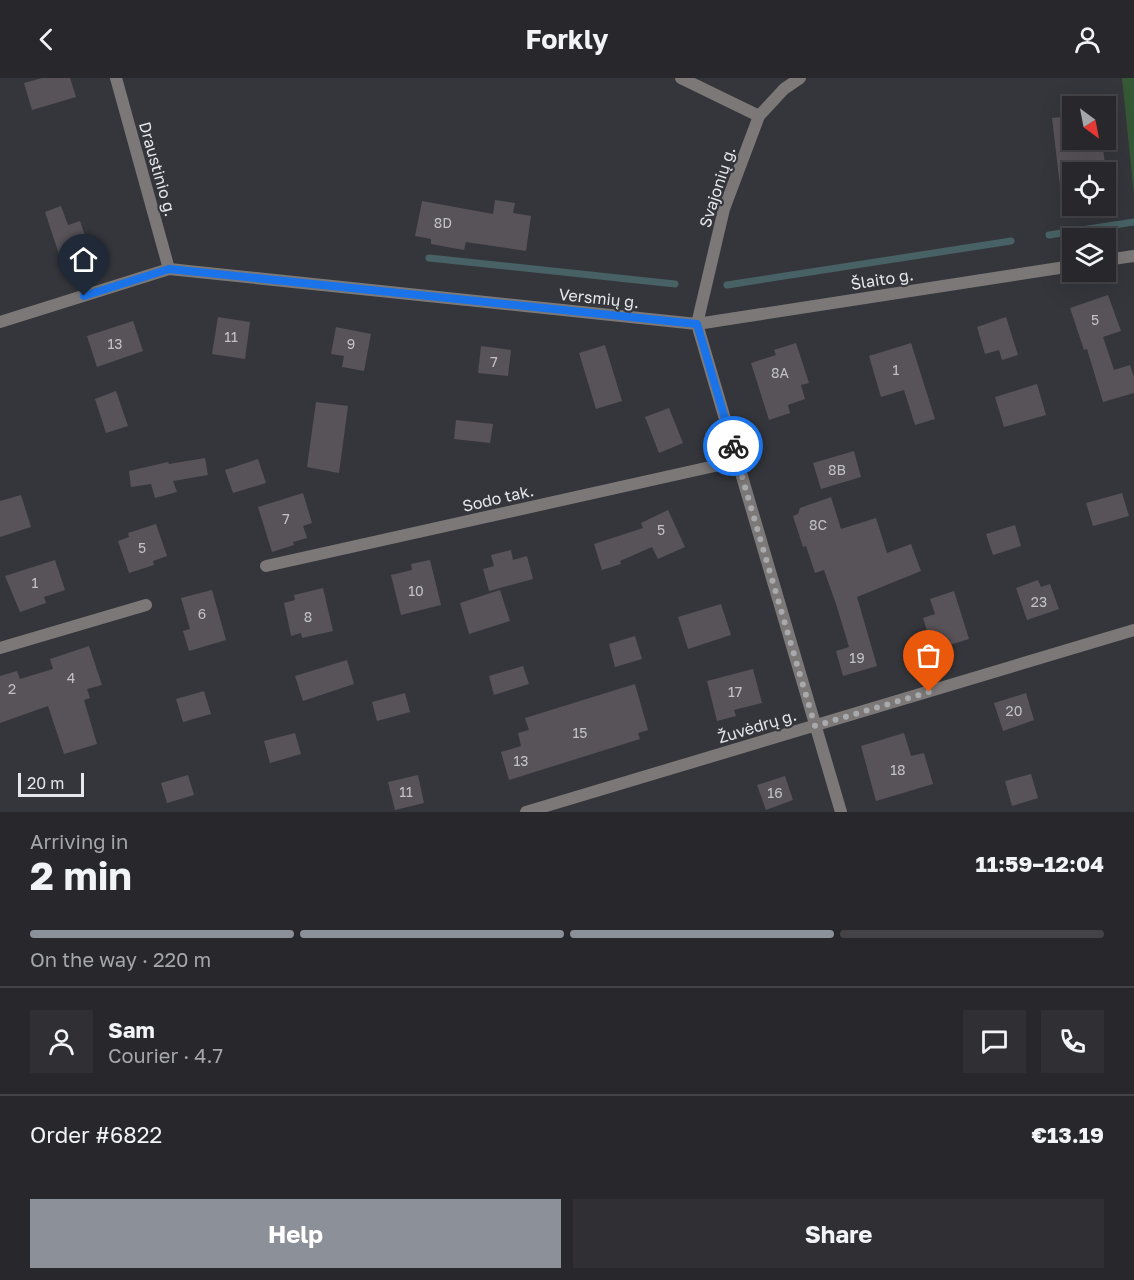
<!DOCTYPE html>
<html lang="en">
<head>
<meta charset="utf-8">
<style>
	:root { --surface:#28282c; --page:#303034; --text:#f1f3f6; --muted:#a5a6a9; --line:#444448; --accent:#8c9099 }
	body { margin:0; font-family:"Golos Text",sans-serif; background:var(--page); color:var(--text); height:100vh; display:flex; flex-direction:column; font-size:22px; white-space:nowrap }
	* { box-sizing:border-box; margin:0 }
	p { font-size:20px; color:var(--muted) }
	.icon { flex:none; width:33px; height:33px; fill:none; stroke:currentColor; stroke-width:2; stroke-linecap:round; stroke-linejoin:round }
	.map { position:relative; height:734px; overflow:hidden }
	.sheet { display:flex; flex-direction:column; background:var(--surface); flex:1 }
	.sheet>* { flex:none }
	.needle { width:39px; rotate:148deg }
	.tools { position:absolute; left:1062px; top:18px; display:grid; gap:12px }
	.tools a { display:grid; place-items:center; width:54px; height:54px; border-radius:0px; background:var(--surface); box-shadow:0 6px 24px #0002,0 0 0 2px var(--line); font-size:30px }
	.scale { position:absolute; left:18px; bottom:15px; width:66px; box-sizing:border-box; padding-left:6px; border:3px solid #e6e7eb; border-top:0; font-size:16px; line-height:21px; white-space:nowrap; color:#e6e7eb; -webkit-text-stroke:4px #35363b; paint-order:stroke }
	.pin { position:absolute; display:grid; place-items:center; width:51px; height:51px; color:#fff; margin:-62px -26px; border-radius:50% 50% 50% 0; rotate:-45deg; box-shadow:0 0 6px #0007 }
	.pin .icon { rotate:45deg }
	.courier { position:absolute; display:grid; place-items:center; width:60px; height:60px; margin:-30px; border:4px solid #1a73e8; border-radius:50%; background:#fff; color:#222; box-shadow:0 2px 8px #0007 }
	.headline em { font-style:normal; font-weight:700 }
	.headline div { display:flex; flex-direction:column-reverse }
	.headline { display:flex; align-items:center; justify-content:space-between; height:102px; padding:0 30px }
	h1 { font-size:39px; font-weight:700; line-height:45px }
	.bar { display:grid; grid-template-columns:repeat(4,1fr); gap:9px 6px; align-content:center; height:72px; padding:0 30px }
	.bar i { height:8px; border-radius:4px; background:var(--line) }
	.bar .current { background:var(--accent) }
	.bar p { grid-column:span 4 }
	.line { display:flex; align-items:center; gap:15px; padding:0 30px; border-top:2px solid var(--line) }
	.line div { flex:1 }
	.round { display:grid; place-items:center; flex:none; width:63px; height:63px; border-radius:0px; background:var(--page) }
	.cta { display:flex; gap:12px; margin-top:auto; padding:12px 30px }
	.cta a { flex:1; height:69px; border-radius:0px; background:var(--accent); color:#fff; font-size:24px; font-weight:700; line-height:69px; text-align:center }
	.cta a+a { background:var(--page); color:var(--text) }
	header { display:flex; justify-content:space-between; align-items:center; height:78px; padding:0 30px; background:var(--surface); font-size:27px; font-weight:700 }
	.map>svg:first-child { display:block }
</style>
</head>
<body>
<header><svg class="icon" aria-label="back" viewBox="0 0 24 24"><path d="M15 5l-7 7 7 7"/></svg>Forkly<svg class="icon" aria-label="person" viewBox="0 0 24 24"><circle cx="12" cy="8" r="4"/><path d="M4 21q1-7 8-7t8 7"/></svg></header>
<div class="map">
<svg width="1134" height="734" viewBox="0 0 1134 734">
	<rect width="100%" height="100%" fill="#35363b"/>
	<path fill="#355835" d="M 1122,0 L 1134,0 L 1134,117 Z"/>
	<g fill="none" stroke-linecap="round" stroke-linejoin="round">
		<path stroke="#476164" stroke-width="7" d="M 1049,157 L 1134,144
			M 429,180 L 675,206
			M 727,207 L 1011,163"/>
	</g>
	<path fill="#585359" d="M 42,0 L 70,0 L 76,19 L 32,32 L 24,5 Z
		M 1072,38 L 1072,62 L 1102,62 L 1107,103 L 1106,94 L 1072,94 L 1072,107 L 1060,108 L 1052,40 Z
		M 495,122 L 515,125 L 513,135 L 531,138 L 526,173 L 466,164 L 464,172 L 431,166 L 431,161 L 415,158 L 422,123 L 493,136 Z
		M 61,128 L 68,147 L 80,143 L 89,169 L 60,179 L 45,134 Z
		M 1108,217 L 1121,253 L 1103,259 L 1114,292 L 1130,287 L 1134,299 L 1134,315 L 1103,324 L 1087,271 L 1084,272 L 1070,230 Z
		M 218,239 L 250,244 L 245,281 L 212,276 Z
		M 1006,239 L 1018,277 L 1002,282 L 999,272 L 985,276 L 977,249 Z
		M 133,243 L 143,273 L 97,289 L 87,258 Z
		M 336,249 L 371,256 L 364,293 L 342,289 L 344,278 L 331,276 Z
		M 796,265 L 809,305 L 801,307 L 805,321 L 788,327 L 790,335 L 769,342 L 751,285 L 776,277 L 774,272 Z
		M 911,265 L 935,341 L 915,347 L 904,312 L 881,319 L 869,278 Z
		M 605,267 L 622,323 L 596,331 L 579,275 Z
		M 481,268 L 511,272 L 508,298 L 478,295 Z
		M 1037,306 L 1046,337 L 1004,349 L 995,319 Z
		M 116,313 L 128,348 L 106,355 L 95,321 Z
		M 316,324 L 348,328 L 339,395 L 307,389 Z
		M 669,330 L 683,365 L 659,375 L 645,339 Z
		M 456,342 L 493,346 L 490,365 L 454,361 Z
		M 854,373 L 861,399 L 821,411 L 813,385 Z
		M 205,380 L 208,397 L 173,403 L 177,414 L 155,420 L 151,406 L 131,409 L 129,393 L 168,384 L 169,386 Z
		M 258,381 L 266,405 L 233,415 L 225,392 Z
		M 303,415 L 312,445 L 303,448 L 307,460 L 293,464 L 294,467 L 272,474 L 258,429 Z
		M 1122,415 L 1129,438 L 1093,448 L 1086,425 Z
		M 21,417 L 31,449 L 0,459 L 0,423 Z
		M 831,419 L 841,451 L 876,440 L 887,475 L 911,466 L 921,493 L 857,519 L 877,588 L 843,598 L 836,573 L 849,569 L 836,526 L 824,492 L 815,495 L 806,468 L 803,469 L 793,438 L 798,436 L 800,430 Z
		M 668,432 L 685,469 L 658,481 L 652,469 L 620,483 L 621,486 L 602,492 L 594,466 L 643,450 L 641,445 Z
		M 156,446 L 167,478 L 153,483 L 154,487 L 129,495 L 118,463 L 129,459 L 128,455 Z
		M 1015,447 L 1021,468 L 993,477 L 986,456 Z
		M 511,472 L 513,482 L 527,478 L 533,501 L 489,513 L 483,491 L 494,488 L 491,477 Z
		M 55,482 L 65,512 L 44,519 L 46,525 L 20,534 L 5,498 Z
		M 430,482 L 441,527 L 401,537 L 391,497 L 412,492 L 411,486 Z
		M 1038,502 L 1041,509 L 1050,506 L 1059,531 L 1027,542 L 1016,510 Z
		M 323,510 L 333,553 L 302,560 L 301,555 L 291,558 L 284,525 L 295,522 L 294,517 Z
		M 212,512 L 226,562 L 189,573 L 183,553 L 190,551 L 181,520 Z
		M 500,512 L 510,543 L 469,556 L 460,525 Z
		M 954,513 L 969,561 L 933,572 L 923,540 L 935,536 L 930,521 Z
		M 721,526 L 731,557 L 688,571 L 678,539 Z
		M 635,558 L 642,581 L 615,589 L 609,566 Z
		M 89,568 L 102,607 L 87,611 L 90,620 L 84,622 L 97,666 L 64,676 L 48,628 L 0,645 L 0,598 L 17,593 L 20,601 L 53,591 L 50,581 Z
		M 347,582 L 354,606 L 303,623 L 295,598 Z
		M 523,588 L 529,606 L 494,617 L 489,598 Z
		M 753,591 L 762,625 L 734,632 L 736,638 L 717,643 L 707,603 Z
		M 635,606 L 648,652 L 638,655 L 640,661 L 509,702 L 501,674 L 521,668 L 518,655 L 529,652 L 525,640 Z
		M 204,613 L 211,636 L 183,644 L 176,621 Z
		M 405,615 L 410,634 L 377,643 L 372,624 Z
		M 1026,615 L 1034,642 L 1003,653 L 994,625 Z
		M 295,655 L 301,676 L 270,685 L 264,663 Z
		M 904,655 L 911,678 L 924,675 L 933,706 L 876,723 L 861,668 Z
		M 1031,696 L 1038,720 L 1012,728 L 1005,703 Z
		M 188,697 L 194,717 L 167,725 L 161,705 Z
		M 418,697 L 424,725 L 395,732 L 388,704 Z
		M 785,698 L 793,722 L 766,732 L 757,707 Z"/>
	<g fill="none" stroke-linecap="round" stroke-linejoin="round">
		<path stroke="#7c7877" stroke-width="12" d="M 116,0 L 169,191
			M 681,0 L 759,38
			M 800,0 L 784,11 L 759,38 L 724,131 L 697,246 L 1072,188
			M 1106,182 L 1134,178
			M 0,244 L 169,191 L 697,246 L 841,734
			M 266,488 L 737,383
			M 0,570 L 146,527
			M 526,734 L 1134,552"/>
	</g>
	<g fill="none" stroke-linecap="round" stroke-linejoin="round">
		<path stroke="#a8a9ad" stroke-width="6" stroke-dasharray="0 10.8" d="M 733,368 L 815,648 L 929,614"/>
		<path stroke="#1a73e8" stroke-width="8" d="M 84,218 L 169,191 L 697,246 L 733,368"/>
	</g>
	<g text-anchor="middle" stroke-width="4.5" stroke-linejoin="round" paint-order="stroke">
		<g font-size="14" fill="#c2c2c6">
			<text x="443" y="150">8D</text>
			<text x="1095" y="247">5</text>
			<text x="231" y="264">11</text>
			<text x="115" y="271">13</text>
			<text x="351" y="271">9</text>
			<text x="494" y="289">7</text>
			<text x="896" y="297">1</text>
			<text x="780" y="300">8A</text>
			<text x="837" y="397">8B</text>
			<text x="286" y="446">7</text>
			<text x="818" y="452">8C</text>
			<text x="661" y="457">5</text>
			<text x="142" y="475">5</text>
			<text x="35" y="510">1</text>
			<text x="416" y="518">10</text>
			<text x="1039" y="529">23</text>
			<text x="202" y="541">6</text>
			<text x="308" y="544">8</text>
			<text x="857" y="585">19</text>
			<text x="71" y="605">4</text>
			<text x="12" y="616">2</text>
			<text x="735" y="619">17</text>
			<text x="1014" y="638">20</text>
			<text x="580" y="660">15</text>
			<text x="521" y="688">13</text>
			<text x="898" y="697">18</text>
			<text x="406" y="719">11</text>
			<text x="775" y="720">16</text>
		</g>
		<g font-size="16" fill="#e6e7eb" stroke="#35363b">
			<text transform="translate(158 91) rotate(74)" y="6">Draustinio g.</text>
			<text transform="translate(717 109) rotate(-72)" y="6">Svajonių g.</text>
			<text transform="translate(882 201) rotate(-9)" y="6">Šlaito g.</text>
			<text transform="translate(599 220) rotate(6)" y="6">Versmių g.</text>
			<text transform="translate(498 420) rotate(-13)" y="6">Sodo tak.</text>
			<text transform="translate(757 648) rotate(-17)" y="6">Žuvėdrų g.</text>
		</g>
	</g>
</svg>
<div class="tools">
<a><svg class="needle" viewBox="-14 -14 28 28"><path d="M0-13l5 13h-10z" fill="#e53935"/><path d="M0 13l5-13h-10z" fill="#a5a6a9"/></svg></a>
<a><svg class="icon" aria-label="locate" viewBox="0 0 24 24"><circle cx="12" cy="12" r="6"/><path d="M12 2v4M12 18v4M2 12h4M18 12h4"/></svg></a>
<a><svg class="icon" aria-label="layers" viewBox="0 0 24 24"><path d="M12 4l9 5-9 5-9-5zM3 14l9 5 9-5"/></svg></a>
</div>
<div class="scale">20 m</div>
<div class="pin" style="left:929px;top:614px;background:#ea580c"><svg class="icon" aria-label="bag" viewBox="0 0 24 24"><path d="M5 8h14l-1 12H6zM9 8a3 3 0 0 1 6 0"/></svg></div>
<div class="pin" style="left:84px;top:218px;background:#1f2937"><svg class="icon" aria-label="home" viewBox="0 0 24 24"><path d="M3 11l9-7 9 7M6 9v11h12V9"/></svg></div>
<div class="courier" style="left:733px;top:368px"><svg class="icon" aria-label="bike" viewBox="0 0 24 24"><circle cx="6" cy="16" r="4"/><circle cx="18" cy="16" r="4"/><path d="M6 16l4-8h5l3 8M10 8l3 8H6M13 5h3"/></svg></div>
</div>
<section class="sheet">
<div class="headline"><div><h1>2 min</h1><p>Arriving in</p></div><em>11:59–12:04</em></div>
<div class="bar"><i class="current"></i><i class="current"></i><i class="current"></i><i></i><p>On the way · 220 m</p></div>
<div class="line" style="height:108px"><a class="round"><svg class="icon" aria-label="person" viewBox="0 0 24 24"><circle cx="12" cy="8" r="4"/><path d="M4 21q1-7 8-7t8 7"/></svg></a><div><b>Sam</b><p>Courier · 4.7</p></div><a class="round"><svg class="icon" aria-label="chat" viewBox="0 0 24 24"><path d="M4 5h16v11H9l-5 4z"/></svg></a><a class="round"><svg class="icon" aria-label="phone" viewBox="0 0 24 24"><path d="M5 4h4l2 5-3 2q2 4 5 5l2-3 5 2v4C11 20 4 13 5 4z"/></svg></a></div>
<div class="line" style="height:78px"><div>Order #6822</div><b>€13.19</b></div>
<div class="cta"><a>Help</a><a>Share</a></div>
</section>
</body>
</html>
